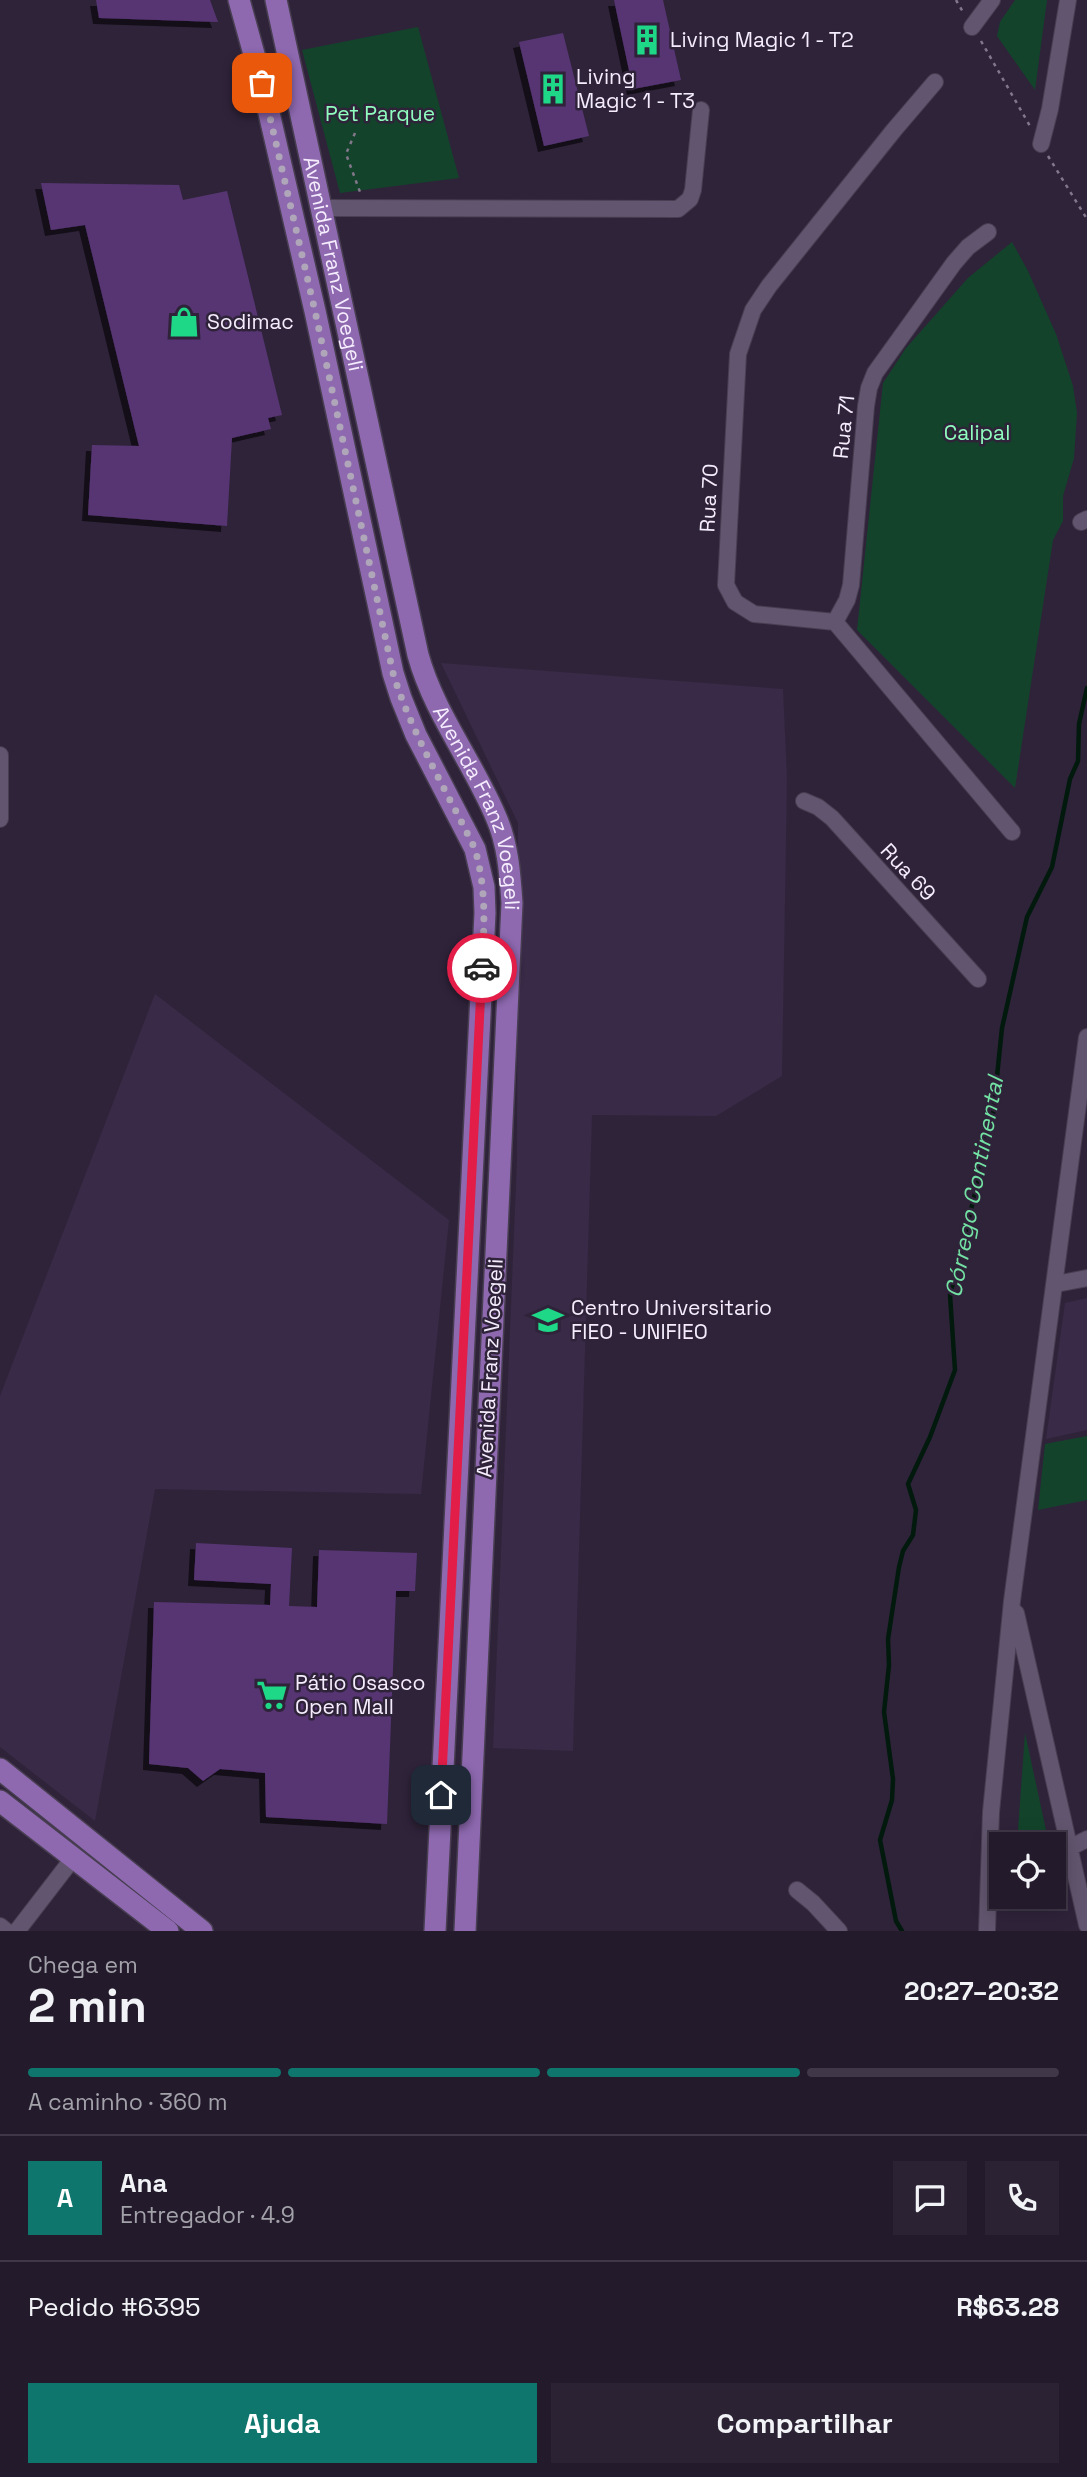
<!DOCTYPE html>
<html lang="pt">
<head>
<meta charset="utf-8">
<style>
	:root { --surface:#231a2c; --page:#2b2334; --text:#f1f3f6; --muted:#a3a1a9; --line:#403848; --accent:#0f766e }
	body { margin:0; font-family:"Space Grotesk",sans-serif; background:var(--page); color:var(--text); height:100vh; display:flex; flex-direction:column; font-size:26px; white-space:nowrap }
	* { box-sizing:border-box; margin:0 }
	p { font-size:23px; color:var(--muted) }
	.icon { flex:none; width:38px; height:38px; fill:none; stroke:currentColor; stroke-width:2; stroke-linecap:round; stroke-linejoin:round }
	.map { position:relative; height:1931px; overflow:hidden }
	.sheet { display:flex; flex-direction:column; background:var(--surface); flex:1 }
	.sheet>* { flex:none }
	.tools { position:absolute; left:989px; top:1832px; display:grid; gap:14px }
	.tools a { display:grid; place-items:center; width:77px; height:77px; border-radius:0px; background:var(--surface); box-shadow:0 4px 18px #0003,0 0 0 2px var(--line); font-size:35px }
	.pin { position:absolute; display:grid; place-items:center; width:60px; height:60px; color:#fff; margin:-30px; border-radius:14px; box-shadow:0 4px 10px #0006 }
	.courier { position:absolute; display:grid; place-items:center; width:70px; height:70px; margin:-35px; border:5px solid #e11d48; border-radius:50%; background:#fff; color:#222; box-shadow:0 2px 9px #0007 }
	.headline em { font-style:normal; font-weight:700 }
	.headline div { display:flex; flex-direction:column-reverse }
	.headline { display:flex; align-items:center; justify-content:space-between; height:119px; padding:0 28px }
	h1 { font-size:46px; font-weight:700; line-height:52px }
	.bar { display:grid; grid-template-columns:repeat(4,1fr); gap:10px 7px; align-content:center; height:84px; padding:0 28px }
	.bar i { height:9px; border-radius:5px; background:var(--line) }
	.bar .selected { background:var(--accent) }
	.bar p { grid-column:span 4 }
	.line { display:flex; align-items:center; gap:18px; padding:0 28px; border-top:2px solid var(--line) }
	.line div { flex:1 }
	.round { display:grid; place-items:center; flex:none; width:74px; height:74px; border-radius:0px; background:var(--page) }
	.button { display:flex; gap:14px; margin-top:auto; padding:14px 28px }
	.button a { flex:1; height:80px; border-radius:0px; background:var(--accent); color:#fff; font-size:28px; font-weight:700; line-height:80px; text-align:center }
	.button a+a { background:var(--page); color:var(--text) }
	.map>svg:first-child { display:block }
</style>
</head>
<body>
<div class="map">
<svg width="1087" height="1931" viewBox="0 0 1087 1931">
	<defs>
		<filter id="shadow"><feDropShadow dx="-6" dy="6" stdDeviation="0" flood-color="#0009"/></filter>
	</defs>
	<rect width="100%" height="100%" fill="#2f233a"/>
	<path fill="#392a47" d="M 441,663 L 783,689 L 787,779 L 782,1076 L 716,1116 L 592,1115 L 573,1751 L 493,1748 L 517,1159 L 518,823 Z
		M 155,994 L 449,1220 L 421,1494 L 155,1489 L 95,1821 L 0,1747 L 0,1396 Z
		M 1087,1298 L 1087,1430 L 1046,1439 L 1065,1303 Z"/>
	<path fill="#13442b" d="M 1015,0 L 1047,0 L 1035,90 L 997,36 L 1000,22 Z
		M 418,27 L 459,178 L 340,193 L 302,50 Z
		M 1012,242 L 1028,271 L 1056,334 L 1073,386 L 1077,413 L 1074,458 L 1063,496 L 1063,521 L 1053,540 L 1015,788 L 857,630 L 883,383 L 906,348 L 968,278 Z
		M 1087,1436 L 1087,1500 L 1038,1510 L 1045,1444 Z
		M 1025,1733 L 1046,1830 L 1021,1844 L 1017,1844 Z"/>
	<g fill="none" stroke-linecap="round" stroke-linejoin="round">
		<path stroke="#021a0d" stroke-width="4.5" d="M 902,1931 L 896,1921 L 880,1840 L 892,1800 L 893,1779 L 884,1712 L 889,1665 L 888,1639 L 899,1567 L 903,1551 L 913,1535 L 916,1510 L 908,1484 L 930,1437 L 955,1370 L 950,1295 L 978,1181 L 979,1147 L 993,1115 L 1002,1028 L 1027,917 L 1052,867 L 1070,779 L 1078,761 L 1079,724 L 1087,688"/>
	</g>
	<path fill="#563572" filter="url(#shadow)" d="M 96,0 L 210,0 L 218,22 L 99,18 Z
		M 614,0 L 663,0 L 681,80 L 633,89 Z
		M 563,33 L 589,136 L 544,146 L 519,42 Z
		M 41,183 L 179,185 L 183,200 L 227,191 L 282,415 L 268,418 L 271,429 L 232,438 L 227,526 L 88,515 L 92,445 L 139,446 L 85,225 L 51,230 Z
		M 196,1543 L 292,1548 L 289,1606 L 317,1607 L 319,1550 L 417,1553 L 415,1591 L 396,1591 L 387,1824 L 266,1817 L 265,1773 L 220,1769 L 203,1781 L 188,1768 L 149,1764 L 154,1602 L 270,1605 L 271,1584 L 194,1580 Z"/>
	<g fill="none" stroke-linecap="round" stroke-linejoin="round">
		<g stroke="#483e51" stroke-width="18">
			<path id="minor" d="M 972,27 L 992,0
				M 935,82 L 894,130 L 769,286 L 753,310 L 738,354 L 726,585 L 735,602 L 754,614 L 835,622 L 1012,832
				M 1041,144 L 1050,109 L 1068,0
				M 323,208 L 678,209 L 690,199 L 693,190 L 701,110
				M 1081,522 L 1087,519
				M 835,622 L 847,600 L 851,585 L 866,406 L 869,388 L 875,373 L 954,263 L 968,247 L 988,232
				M 0,755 L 0,819
				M 804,801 L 818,807 L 832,818 L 978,979
				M 1056,1284 L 1087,1278
				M 1016,1613 L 1087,1925
				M 1054,1856 L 1087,1839
				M 797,1890 L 813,1903 L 839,1931
				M 0,1926 L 6,1931
				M 17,1931 L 74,1857
				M 987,1931 L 991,1812 L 1012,1601 L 1087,1037"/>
		</g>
		<g stroke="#483e51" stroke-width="24">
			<g id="major">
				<path d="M 239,0 L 262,83 L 315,311 L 393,673 L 401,698 L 416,735 L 475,849 L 484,887 L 485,913 L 435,1931"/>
				<path id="s1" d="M 276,0 L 418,655 C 434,713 473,762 496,817 C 508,844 510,874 512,903 L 465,1931"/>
				<path d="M 0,1769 L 202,1931"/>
				<path d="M 0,1801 L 168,1931"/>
			</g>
		</g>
		<path stroke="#82778b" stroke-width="2.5" stroke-dasharray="3.5 5" stroke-linecap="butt" d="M 956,0 L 963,12
			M 981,41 L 1030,126
			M 355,133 L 346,154 L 360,192
			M 1048,156 L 1087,219"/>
		<use href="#minor" stroke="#62556f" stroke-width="16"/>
		<use href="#major" stroke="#8e69b0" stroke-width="21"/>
	</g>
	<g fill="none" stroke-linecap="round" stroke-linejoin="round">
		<path stroke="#b0a6b9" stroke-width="7" stroke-dasharray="0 12.6" d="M 262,83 L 315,311 L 393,673 C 412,735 447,791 475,849 C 487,892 484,924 482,968"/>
		<path stroke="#e11d48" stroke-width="9" d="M 441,1795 L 482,968"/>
	</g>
	<defs>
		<g id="building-bare" transform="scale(2.415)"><path d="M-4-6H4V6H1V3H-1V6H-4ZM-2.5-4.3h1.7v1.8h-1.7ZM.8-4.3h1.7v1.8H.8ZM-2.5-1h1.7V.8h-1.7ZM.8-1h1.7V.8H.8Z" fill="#1ed888" stroke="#2f233a" stroke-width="2.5" paint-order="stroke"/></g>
		<g id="shop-bare" transform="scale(2.415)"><path d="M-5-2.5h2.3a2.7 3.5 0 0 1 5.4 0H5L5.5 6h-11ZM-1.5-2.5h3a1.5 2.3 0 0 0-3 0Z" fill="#1ed888" stroke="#2f233a" stroke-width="2.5" paint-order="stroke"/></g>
		<g id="university-bare" transform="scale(2.415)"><path d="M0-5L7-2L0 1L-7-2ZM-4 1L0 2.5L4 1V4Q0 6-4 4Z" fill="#1ed888" stroke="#2f233a" stroke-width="2.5" paint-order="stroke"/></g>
		<g id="supermarket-bare" transform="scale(2.415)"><path d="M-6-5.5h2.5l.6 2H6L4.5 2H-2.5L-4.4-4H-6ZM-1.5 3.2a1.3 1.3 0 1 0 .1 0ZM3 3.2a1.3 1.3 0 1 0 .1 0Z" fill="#1ed888" stroke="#2f233a" stroke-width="2.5" paint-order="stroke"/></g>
	</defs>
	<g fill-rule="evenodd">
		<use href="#building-bare" x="647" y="40"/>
		<use href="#building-bare" x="553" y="89"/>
		<use href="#shop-bare" x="184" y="322"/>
		<use href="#university-bare" x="548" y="1320"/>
		<use href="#supermarket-bare" x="272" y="1695"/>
	</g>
	<g text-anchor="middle" stroke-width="5" stroke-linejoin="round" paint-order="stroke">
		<g font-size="21" fill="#f5edfd" stroke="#2f233a" text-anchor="start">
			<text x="670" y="47">Living Magic 1 - T2</text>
			<text x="576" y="84">Living<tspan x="576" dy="24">Magic 1 - T3</tspan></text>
			<text x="207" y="329">Sodimac</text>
			<text x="571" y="1315">Centro Universitario<tspan x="571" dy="24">FIEO - UNIFIEO</tspan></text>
			<text x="295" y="1690">Pátio Osasco<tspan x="295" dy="24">Open Mall</tspan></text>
		</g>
		<g font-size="21" fill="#8ffdbe" stroke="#2f233a">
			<text x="380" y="121">Pet Parque</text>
			<text x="977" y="440">Calipal</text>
		</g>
		<g font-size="21" fill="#f5edfd" stroke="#2f233a">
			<text dy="7" stroke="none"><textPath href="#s1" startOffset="270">Avenida Franz Voegeli</textPath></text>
			<text transform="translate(844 427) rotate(-84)" y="7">Rua 71</text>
			<text transform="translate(709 498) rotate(-87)" y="7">Rua 70</text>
			<text dy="7" stroke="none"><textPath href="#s1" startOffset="836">Avenida Franz Voegeli</textPath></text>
			<text transform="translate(908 872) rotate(47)" y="7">Rua 69</text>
			<text transform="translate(490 1368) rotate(-87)" y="7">Avenida Franz Voegeli</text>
		</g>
		<g font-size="23" font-style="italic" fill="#73e1a3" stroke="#2f233a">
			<text transform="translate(974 1187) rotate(-79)" y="8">Córrego Continental</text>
		</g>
	</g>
</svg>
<div class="tools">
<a><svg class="icon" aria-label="locate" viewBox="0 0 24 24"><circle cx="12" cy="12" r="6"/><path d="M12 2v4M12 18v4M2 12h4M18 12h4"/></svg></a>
</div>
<div class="pin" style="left:262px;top:83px;background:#ea580c"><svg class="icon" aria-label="bag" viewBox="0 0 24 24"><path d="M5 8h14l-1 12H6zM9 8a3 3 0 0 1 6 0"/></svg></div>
<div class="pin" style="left:441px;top:1795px;background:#1f2937"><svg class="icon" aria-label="home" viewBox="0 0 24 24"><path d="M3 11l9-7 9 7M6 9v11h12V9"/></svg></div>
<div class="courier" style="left:482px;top:968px"><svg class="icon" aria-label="car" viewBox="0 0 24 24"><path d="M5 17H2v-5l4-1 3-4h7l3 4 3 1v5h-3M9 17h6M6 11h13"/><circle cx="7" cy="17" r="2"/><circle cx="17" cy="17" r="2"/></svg></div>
</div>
<section class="sheet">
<div class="headline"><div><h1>2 min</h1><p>Chega em</p></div><em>20:27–20:32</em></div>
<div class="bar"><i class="selected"></i><i class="selected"></i><i class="selected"></i><i></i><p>A caminho · 360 m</p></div>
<div class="line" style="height:126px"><b class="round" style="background:var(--accent);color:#fff">A</b><div><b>Ana</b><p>Entregador · 4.9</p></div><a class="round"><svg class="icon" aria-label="chat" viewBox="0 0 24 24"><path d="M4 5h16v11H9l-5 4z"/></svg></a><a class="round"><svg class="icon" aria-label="phone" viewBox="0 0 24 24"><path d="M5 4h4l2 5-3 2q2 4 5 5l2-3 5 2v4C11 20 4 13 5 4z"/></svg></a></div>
<div class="line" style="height:91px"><div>Pedido #6395</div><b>R$63.28</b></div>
<div class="button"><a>Ajuda</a><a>Compartilhar</a></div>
</section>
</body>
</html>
